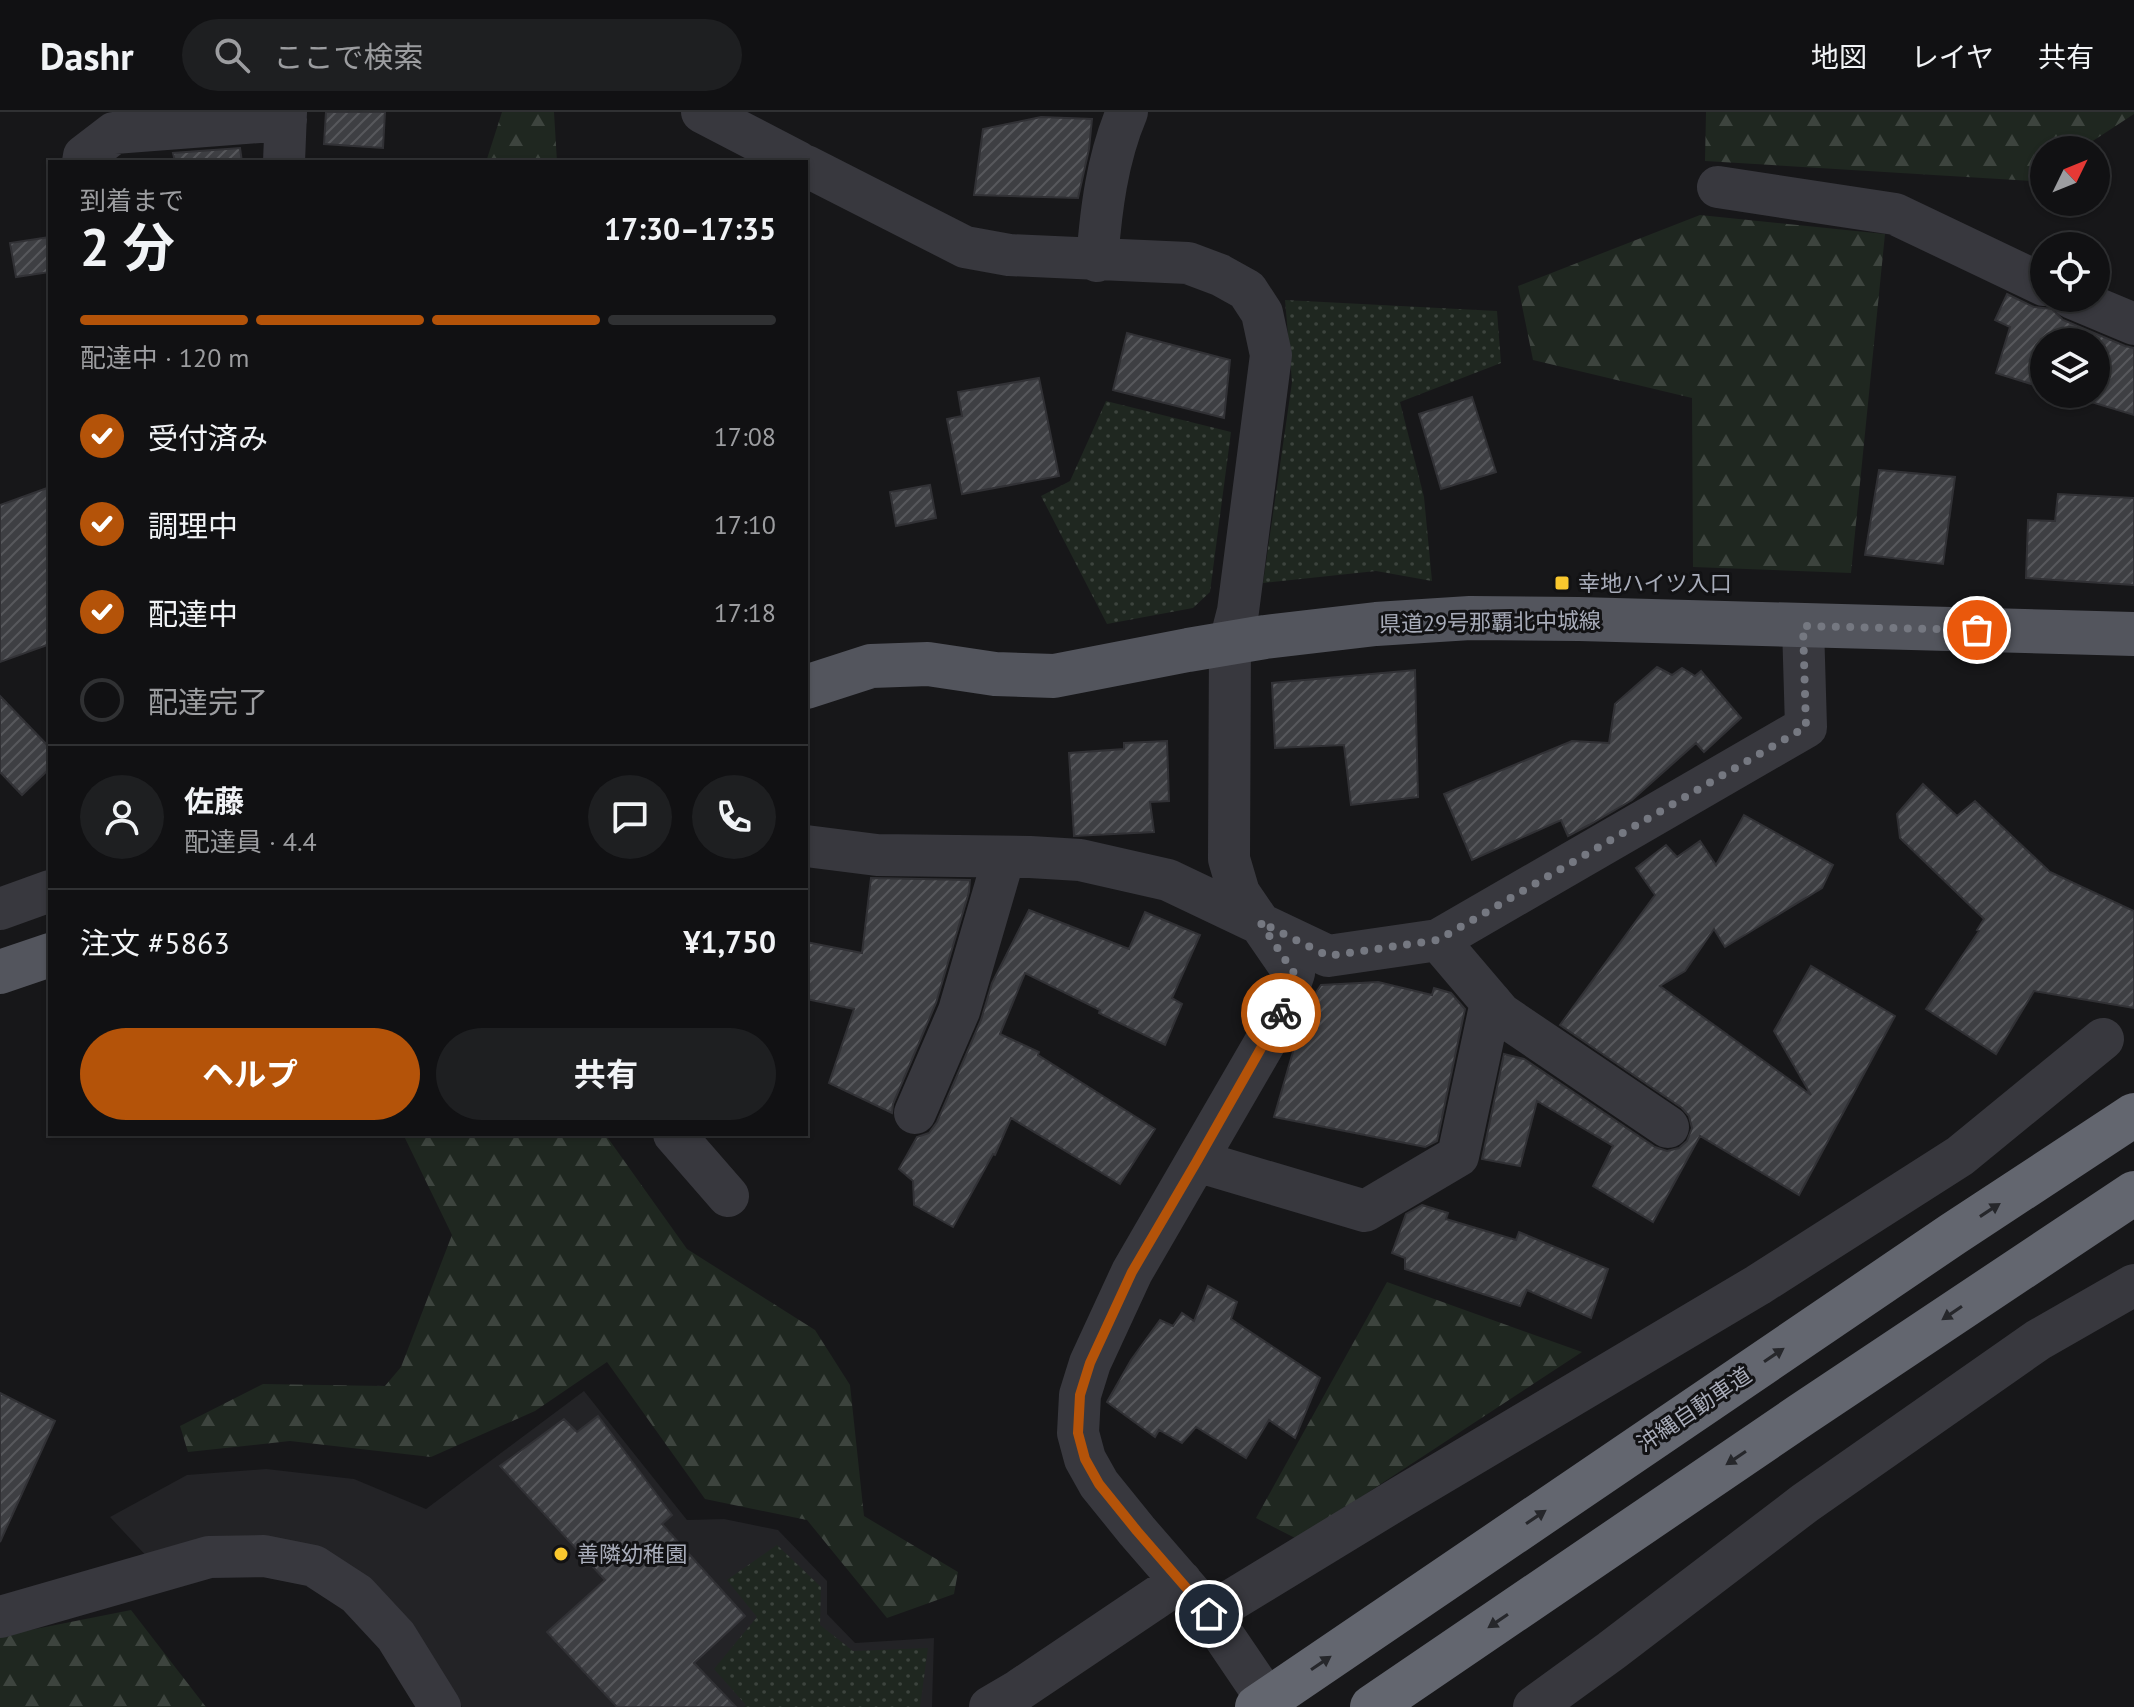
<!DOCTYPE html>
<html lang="ja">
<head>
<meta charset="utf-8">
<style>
	:root { --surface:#111113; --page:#1e1f21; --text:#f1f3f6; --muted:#9c9da0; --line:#303133; --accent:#b45309 }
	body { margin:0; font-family:"PT Sans","Noto Sans JP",sans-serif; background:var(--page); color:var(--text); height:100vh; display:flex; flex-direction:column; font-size:30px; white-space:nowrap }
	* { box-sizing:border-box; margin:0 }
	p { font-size:26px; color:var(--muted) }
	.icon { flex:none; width:44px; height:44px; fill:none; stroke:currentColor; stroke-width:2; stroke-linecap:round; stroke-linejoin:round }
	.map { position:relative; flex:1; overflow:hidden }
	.drawer { position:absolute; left:48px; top:48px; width:760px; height:976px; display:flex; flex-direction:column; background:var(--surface); border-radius:0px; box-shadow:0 2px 6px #0004,0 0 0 2px var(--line) }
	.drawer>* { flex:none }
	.needle { width:52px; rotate:47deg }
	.buttons { position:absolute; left:2030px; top:24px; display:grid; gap:16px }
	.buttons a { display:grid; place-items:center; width:80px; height:80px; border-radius:50%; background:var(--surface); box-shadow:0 2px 6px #0004,0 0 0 2px var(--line); font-size:40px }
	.pin { position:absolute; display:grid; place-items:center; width:68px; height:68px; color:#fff; margin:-34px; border:4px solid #fff; border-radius:50%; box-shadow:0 2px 8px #0007 }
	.courier { position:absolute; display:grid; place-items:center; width:80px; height:80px; margin:-40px; border:6px solid #b45309; border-radius:50%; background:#fff; color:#222; box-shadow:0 2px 10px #0007 }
	.headline em { font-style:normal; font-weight:700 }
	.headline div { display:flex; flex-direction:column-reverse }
	.headline { display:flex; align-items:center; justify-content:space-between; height:136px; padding:0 32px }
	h1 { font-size:52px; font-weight:700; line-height:60px }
	.bar { display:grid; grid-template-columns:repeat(4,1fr); gap:12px 8px; align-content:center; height:96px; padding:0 32px }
	.bar i { height:10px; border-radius:6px; background:var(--line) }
	.bar .current { background:var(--accent) }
	.bar p { grid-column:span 4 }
	.line { display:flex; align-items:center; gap:20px; padding:0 32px; border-top:2px solid var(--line) }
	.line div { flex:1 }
	.round { display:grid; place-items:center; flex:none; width:84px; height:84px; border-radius:42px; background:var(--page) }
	ol { padding:0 32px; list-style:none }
	li { display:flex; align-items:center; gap:24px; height:88px }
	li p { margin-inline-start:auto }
	li .icon { padding:8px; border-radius:50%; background:var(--accent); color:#fff; stroke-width:4 }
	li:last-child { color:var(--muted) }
	li i { width:44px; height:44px; border:4px solid var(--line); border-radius:50% }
	.button { display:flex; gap:16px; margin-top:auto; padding:16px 32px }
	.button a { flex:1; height:92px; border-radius:48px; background:var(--accent); color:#fff; font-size:32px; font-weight:700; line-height:92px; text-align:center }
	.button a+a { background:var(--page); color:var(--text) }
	header { display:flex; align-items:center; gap:48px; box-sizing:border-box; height:112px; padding:0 40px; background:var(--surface); border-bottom:2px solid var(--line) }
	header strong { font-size:38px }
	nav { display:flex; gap:44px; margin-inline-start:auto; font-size:28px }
	.search { width:560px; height:72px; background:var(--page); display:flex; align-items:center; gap:20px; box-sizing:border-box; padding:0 28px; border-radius:44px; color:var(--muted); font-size:30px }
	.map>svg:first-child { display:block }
</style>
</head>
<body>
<header>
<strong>Dashr</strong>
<div class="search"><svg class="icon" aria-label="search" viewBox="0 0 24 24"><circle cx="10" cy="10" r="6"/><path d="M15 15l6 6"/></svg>ここで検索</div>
<nav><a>地図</a><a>レイヤ</a><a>共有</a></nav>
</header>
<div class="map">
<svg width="2134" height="1595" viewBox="0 0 2134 1595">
	<defs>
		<pattern id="grass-dots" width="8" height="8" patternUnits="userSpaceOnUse" patternTransform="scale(2)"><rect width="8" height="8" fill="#1f2720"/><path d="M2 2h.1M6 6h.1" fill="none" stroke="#3d443e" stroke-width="1.8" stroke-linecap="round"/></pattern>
		<pattern id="forest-firs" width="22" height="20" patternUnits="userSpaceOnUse" patternTransform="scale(2)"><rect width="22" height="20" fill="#1f2720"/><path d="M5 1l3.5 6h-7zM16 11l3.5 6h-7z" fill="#3d443e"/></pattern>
		<pattern id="building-hatch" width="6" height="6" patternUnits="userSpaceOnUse" patternTransform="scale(2)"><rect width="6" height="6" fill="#3e3f43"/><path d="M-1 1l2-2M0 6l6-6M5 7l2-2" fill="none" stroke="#57585c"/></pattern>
	</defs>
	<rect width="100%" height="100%" fill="#171719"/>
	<path fill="#232326" d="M 584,1279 L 687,1408 L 724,1407 L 778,1418 L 827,1469 L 827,1502 L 855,1531 L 934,1526 L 932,1595 L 462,1595 L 371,1473 L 151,1449 L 110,1405 L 187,1363 L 266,1357 L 354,1367 L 426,1397 Z"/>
	<path fill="url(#grass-dots)" d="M 1285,188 L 1497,199 L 1501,251 L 1400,290 L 1424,385 L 1432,469 L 1376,459 L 1263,471 L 1292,270 Z
		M 1106,289 L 1231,320 L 1210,480 L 1193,496 L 1107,512 L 1041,384 L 1070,369 Z
		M 777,1433 L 821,1475 L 820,1513 L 853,1539 L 928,1536 L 920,1595 L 744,1595 L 746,1593 L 714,1557 L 757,1505 L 727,1468 Z"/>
	<path fill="url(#forest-firs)" d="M 502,0 L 554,0 L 557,50 L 486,50 Z
		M 1706,0 L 2134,0 L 2134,2 L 2079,38 L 2044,38 L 2044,61 L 2032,69 L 1705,49 Z
		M 1700,103 L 1885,122 L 1851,461 L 1693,455 L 1692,286 L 1533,248 L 1518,174 Z
		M 403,1022 L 605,1022 L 687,1137 L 815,1218 L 850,1273 L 864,1404 L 958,1460 L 954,1482 L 887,1506 L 807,1408 L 705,1387 L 607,1250 L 535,1299 L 431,1345 L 290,1329 L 188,1340 L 180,1314 L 263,1272 L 385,1274 L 401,1255 L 452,1123 Z
		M 1387,1170 L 1582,1240 L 1297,1427 L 1256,1406 Z
		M 131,1498 L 206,1595 L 0,1595 L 0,1524 Z"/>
	<path fill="url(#building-hatch)" stroke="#313135" stroke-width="2" d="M 326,0 L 385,0 L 383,36 L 324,32 Z
		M 1041,5 L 1092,7 L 1089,37 L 1078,86 L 974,83 L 983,17 Z
		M 240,36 L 242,50 L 175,50 L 173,41 Z
		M 50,125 L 50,160 L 16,165 L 10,131 Z
		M 2007,182 L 2034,195 L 2052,197 L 2063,208 L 2125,234 L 2134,236 L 2134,303 L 2065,282 L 2096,282 L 2096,230 L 2044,230 L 2044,276 L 1996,261 L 2010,215 L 1995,208 Z
		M 1127,221 L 1230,248 L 1224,306 L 1113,278 Z
		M 1039,266 L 1059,364 L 962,382 L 947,307 L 962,304 L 958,280 Z
		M 1472,285 L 1496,360 L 1441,377 L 1419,302 Z
		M 1879,358 L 1955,365 L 1943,452 L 1865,443 Z
		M 930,373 L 936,406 L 896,414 L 890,380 Z
		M 50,375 L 50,532 L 0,550 L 0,393 Z
		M 2058,382 L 2134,386 L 2134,473 L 2026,466 L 2028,408 L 2055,409 Z
		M 1657,555 L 1672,563 L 1682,556 L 1695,564 L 1701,559 L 1741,606 L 1704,640 L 1696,631 L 1632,688 L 1589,713 L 1568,724 L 1561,708 L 1472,748 L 1444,682 L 1572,629 L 1609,631 L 1615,592 Z
		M 1415,558 L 1418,685 L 1351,693 L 1344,633 L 1275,636 L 1272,571 Z
		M 0,584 L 50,636 L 50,656 L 22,683 L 0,660 Z
		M 1167,629 L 1169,689 L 1150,690 L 1154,720 L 1074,724 L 1069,641 L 1124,637 L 1124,631 Z
		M 1923,672 L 1957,704 L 1975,689 L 2050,760 L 2134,799 L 2134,896 L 2034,879 L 1996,942 L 1926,897 L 1979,819 L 1977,818 L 1984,807 L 1900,726 L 1897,702 Z
		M 1744,703 L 1833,753 L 1822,776 L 1725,835 L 1714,817 L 1685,859 L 1660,874 L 1811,983 L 1774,919 L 1811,854 L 1895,904 L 1799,1083 L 1700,1024 L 1653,1110 L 1593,1074 L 1613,1034 L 1537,989 L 1520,1054 L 1482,1047 L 1504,942 L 1524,947 L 1655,1035 L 1667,1039 L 1679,1036 L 1687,1029 L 1692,1016 L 1689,1004 L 1682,996 L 1560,913 L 1655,783 L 1636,756 L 1666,733 L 1677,745 L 1700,729 L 1716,753 Z
		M 871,766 L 970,768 L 969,780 L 936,891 L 893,992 L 892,1001 L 829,971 L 854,897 L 806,887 L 806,830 L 862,841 Z
		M 1029,798 L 1129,837 L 1145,800 L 1200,823 L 1172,886 L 1182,892 L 1165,933 L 1099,901 L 1100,898 L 1025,861 L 1000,922 L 1039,940 L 1038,943 L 1155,1017 L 1120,1072 L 1011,1006 L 995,1043 L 993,1042 L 953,1115 L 914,1093 L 913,1069 L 899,1057 L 917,1025 L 929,1021 L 937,1010 L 981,908 L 992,871 Z
		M 1378,870 L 1432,883 L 1434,876 L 1451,881 L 1465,897 L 1437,1029 L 1425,1035 L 1274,1005 L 1295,933 L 1291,933 L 1301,916 L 1309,891 L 1321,873 Z
		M 1422,1093 L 1448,1101 L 1446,1107 L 1516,1128 L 1519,1120 L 1608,1157 L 1591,1206 L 1527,1178 L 1520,1194 L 1405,1157 L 1405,1146 L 1392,1141 L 1406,1102 Z
		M 1208,1174 L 1237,1190 L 1231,1207 L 1320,1266 L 1295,1326 L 1269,1308 L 1246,1346 L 1196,1315 L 1182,1331 L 1159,1318 L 1155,1325 L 1107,1290 L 1131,1248 L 1160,1208 L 1173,1214 L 1182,1201 L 1194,1209 Z
		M 0,1281 L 55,1309 L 0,1430 Z
		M 598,1304 L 672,1403 L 662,1412 L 745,1504 L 694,1551 L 736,1595 L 617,1595 L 547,1520 L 605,1468 L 500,1354 L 564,1307 L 577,1320 Z"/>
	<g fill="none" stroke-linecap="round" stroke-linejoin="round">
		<path stroke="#38383e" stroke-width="42" d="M 702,0 L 798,50
			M 83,50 L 84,44 L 114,21 L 286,8
			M 284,50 L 286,0
			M 806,54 L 965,135 L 1009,143 L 1188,151 L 1220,163 L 1247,178 L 1262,201 L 1271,243 L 1238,499 L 1230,530 L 1229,747 L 1239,781 L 1294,861 L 1278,908 L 1132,1160 L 1090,1251 L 1080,1283 L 1078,1321 L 1085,1347 L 1099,1372 L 1137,1419 L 1209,1502 L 1272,1595
			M 1718,75 L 1895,102 L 2044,173
			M 1097,149 C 1101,98 1107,47 1127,0
			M 2072,186 L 2134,212
			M 806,734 L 877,743 L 1030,745 L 1080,748 L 1168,768 L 1328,844 L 1438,828 L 1806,615 L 1803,514
			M 0,797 L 50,779
			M 1438,828 L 1501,902 L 1668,1015
			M 915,1001 L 959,899 L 1004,745
			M 674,1022 L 728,1084
			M 1197,1049 L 1365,1099 L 1458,1044 L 1491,890
			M 1209,1502 L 1401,1385 L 1758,1173 L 1960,1044 L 2103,927
			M 0,1505 L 209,1445 L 264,1444 L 314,1454 L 357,1482 L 396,1524 L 440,1595
			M 990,1595 L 1019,1578 L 1181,1469
			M 1534,1595 L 1611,1539 L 1805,1391 L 2038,1228 L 2134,1173"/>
		<path stroke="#53555d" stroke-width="44" d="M 806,575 L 871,554 L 928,552 L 995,562 L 1054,564 L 1188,538 L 1265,525 L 1376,512 L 1470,506 L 1579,507 L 2134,522
			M 0,860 L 50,843"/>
		<path stroke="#63666f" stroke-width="44" d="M 1257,1595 L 1953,1122 L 2134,1003
			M 1372,1595 L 1801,1303 L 2134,1081"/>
	</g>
	<defs><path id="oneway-solid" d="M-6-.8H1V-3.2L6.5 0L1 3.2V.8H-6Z" transform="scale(2)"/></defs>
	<g fill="#26272b">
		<use href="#oneway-solid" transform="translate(1990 1098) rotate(-33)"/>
		<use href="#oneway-solid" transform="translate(1952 1201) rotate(146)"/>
		<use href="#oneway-solid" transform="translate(1774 1243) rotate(-34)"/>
		<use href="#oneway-solid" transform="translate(1736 1346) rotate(146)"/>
		<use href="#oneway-solid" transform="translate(1536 1405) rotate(-34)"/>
		<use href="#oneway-solid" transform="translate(1498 1509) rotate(146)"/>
		<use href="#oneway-solid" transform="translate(1321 1551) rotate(-34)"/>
	</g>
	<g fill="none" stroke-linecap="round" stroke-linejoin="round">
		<path stroke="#757881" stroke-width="8" stroke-dasharray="0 14.4" d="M 1281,901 L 1294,861 L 1260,810 L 1328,844 L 1438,828 L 1806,615 L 1803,514 L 1977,518"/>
		<path stroke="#b45309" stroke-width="10" d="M 1209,1502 L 1137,1419 L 1099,1372 L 1085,1347 L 1078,1321 L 1080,1283 L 1090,1251 L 1132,1160 L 1197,1049 L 1281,901"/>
	</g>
	<g fill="#fac82e" stroke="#121214" stroke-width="3">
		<rect x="1554" y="463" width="16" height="16" rx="4"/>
		<circle cx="561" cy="1442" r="8"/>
	</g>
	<g text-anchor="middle" stroke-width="6" stroke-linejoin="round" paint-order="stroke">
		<g font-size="22" fill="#a8acb9" stroke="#121214" text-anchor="start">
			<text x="1578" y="479">幸地ハイツ入口</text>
			<text x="577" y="1450">善隣幼稚園</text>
		</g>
		<g font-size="22" fill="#a8acb9" stroke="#121214">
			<text transform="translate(1490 510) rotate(-1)" y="8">県道29号那覇北中城線</text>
			<text transform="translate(1694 1297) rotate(-34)" y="8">沖縄自動車道</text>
		</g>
	</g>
</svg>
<div class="buttons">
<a><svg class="needle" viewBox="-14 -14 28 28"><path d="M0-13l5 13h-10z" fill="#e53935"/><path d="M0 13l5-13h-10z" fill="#9c9da0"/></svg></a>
<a><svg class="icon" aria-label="locate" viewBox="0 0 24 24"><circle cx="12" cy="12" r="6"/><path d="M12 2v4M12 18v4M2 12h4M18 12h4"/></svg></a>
<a><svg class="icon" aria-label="layers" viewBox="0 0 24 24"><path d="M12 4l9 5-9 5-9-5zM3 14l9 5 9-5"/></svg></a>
</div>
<div class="pin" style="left:1977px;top:518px;background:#ea580c"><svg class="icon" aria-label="bag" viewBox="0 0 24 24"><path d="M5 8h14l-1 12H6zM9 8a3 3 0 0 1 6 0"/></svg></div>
<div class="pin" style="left:1209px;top:1502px;background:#1f2937"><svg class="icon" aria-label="home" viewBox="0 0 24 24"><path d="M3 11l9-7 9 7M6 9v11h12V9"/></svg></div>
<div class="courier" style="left:1281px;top:901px"><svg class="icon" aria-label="bike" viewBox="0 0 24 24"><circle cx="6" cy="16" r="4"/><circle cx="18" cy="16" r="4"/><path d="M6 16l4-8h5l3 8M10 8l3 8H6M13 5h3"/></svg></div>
<section class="drawer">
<div class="headline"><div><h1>2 分</h1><p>到着まで</p></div><em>17:30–17:35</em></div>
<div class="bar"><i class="current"></i><i class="current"></i><i class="current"></i><i></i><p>配達中 · 120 m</p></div>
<ol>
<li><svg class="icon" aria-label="check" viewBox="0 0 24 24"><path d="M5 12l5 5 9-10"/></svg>受付済み<p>17:08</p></li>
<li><svg class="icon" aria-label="check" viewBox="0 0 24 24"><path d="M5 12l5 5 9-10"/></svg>調理中<p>17:10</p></li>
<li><svg class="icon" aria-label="check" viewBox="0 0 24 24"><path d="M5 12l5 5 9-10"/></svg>配達中<p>17:18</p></li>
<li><i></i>配達完了</li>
</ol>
<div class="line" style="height:144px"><a class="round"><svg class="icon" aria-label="person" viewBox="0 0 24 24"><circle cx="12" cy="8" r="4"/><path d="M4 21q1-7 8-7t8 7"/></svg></a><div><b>佐藤</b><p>配達員 · 4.4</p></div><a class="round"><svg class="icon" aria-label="chat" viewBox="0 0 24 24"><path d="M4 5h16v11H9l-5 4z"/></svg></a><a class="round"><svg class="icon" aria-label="phone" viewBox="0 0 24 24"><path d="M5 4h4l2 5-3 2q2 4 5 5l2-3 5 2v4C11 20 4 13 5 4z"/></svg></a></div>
<div class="line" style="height:104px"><div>注文 #5863</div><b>¥1,750</b></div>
<div class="button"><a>ヘルプ</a><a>共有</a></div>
</section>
</div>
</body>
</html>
